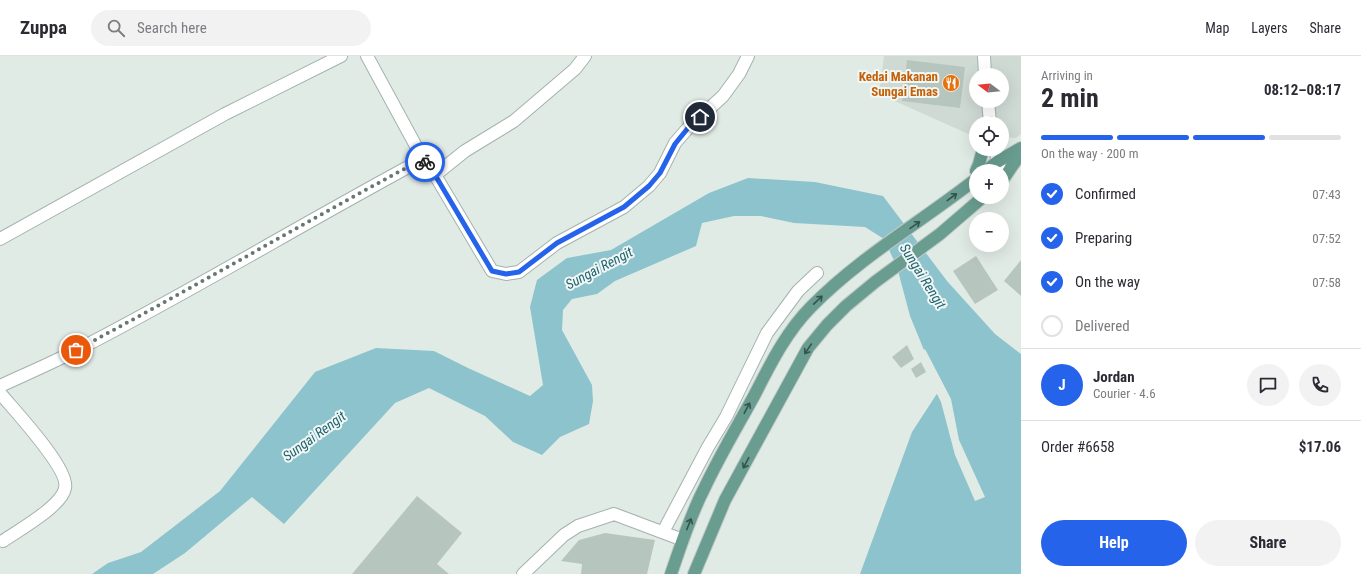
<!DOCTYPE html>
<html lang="en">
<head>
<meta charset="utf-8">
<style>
	:root { --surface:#fff; --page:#f2f2f3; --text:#2b2b33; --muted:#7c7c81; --line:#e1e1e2; --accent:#2563eb }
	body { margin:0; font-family:"Roboto Condensed",sans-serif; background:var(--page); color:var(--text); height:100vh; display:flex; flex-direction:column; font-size:15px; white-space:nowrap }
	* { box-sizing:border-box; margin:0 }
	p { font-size:13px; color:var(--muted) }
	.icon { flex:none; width:22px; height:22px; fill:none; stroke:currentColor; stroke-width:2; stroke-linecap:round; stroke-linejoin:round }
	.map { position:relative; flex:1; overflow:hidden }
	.drawer { display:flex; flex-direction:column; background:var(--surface); width:340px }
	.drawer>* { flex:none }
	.needle { width:26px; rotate:286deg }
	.fabs { position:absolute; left:969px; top:12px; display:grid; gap:8px }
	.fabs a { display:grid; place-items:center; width:40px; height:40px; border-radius:50%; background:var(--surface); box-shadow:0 4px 16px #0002; font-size:20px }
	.pin { position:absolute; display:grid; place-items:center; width:34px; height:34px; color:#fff; margin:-17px; border:2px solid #fff; border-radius:50%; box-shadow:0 1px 4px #0007 }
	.courier { position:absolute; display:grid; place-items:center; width:40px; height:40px; margin:-20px; border:3px solid #2563eb; border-radius:50%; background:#fff; color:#222; box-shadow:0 1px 5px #0007 }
	.overview em { font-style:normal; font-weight:700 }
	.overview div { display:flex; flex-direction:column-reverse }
	.overview { display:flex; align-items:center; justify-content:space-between; height:68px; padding:0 20px }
	h1 { font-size:26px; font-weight:700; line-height:30px }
	.bar { display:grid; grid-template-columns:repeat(4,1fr); gap:6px 4px; align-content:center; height:48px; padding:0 20px }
	.bar i { height:5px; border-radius:3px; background:var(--line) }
	.bar .active { background:var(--accent) }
	.bar p { grid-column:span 4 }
	.line { display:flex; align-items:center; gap:10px; padding:0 20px; border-top:1px solid var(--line) }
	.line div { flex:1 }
	.round { display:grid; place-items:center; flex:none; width:42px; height:42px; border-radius:21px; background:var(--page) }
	ol { padding:0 20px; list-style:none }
	li { display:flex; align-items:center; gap:12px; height:44px }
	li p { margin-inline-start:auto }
	li .icon { padding:4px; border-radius:50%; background:var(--accent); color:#fff; stroke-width:4 }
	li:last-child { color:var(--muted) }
	li i { width:22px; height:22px; border:2px solid var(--line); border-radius:50% }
	.button { display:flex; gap:8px; margin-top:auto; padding:8px 20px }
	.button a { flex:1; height:46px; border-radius:24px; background:var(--accent); color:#fff; font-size:16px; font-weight:700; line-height:46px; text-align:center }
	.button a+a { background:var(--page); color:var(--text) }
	header { display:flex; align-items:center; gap:24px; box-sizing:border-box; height:56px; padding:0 20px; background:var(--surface); border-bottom:1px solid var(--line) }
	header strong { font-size:19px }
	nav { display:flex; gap:22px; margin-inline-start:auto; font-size:14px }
	.search { width:280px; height:36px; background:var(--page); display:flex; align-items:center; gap:10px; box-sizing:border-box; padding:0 14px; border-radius:22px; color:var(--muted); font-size:15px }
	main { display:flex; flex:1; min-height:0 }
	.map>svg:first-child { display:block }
</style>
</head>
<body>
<header>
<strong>Zuppa</strong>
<div class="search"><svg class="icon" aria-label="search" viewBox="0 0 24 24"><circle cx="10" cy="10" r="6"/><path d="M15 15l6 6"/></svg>Search here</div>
<nav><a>Map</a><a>Layers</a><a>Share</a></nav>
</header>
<main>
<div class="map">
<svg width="1021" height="518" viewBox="0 0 1021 518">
	<rect width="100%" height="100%" fill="#e1ebe6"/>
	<path fill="#cfdad5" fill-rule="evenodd" d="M 884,0 L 1021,0 L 1021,78 L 1016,82 L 1002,81 L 1002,67 L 976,67 L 976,81 L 973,80 L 879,38 ZM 976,19 L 1002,19 L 1002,45 L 976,45 Z"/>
	<path fill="#8dc3cc" d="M 748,122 L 815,126 L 883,140 L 947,225 L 995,278 L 1021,298 L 1021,518 L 860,518 L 912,376 L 940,333 L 910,260 L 897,211 L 884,183 L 865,171 L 794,167 L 761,160 L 734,160 L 702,167 L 696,190 L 615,225 L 597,238 L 572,243 L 563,254 L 562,274 L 592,329 L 593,345 L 589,368 L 560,381 L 542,399 L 513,386 L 485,360 L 429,332 L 395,347 L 284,468 L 252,441 L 185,497 L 153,518 L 92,518 L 108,507 L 141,496 L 220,435 L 315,316 L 376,292 L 434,295 L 468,312 L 530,340 L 543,329 L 530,251 L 537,224 L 567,202 L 611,194 L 709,137 Z"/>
	<path fill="#e1ebe6" d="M 925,293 L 951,343 L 959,384 L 985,441 L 975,445 L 955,399 L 941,346 L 936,336 L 938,333 L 923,295 Z"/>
	<path fill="#b7c5bf" d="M 907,4 L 965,11 L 960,52 L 902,45 Z
		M 976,200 L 998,234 L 975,248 L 953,215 Z
		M 1021,204 L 1021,240 L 1004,225 Z
		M 907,289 L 914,303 L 901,312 L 892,301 Z
		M 921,306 L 926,316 L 916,322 L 911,313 Z
		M 417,440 L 462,477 L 437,508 L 449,518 L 352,518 Z
		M 605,477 L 655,484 L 647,518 L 581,518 L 582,508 L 561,505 L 579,484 Z"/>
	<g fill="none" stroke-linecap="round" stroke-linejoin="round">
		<g stroke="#a4b2ad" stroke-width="14">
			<path id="minor" d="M 367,0 L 423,103 L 435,119 L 492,215 L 506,218 L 519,216 L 557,187 L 624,151 L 649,130 L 660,117 L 675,87 L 688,72 L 723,40 L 739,18 L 748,0
				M 984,0 L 985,19
				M 988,45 L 990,67
				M 995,93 L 1000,115
				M 435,119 L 465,95 L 514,65 L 575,13 L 585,0
				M 0,183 L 225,58 L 341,0
				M 0,330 C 26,318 52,307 77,294 C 194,234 307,165 423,103
				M 0,337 C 13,353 70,413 65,432 C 62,450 19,474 3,485
				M 663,476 L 708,391 L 726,361 L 767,277 L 798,235 L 817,217
				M 523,518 L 564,479 L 578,470 L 614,458 L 683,484"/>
		</g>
		<g stroke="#c1c8c6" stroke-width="14">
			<path id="major" d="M 990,67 L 990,66
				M 976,115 L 979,108 L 983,93
				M 986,115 L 997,106 L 1021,92
				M 1002,125 L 1021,97
				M 671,518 C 681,489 690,460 704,433 C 719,401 737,371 754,340 C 770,309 786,276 811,251 C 860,201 921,166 976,123
				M 694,518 L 725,444 L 808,292 L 827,269 L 846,250 L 875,226 L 940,178 L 983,141"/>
		</g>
		<use href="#minor" stroke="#fff" stroke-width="12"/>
		<use href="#major" stroke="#699d90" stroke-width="12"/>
	</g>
	<defs><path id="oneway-shaft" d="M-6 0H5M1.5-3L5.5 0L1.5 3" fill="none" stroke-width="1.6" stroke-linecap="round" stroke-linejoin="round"/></defs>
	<g stroke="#34534b">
		<use href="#oneway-shaft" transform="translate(952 141) rotate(-37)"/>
		<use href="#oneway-shaft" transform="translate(915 169) rotate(-35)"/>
		<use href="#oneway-shaft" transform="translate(818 244) rotate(-44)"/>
		<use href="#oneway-shaft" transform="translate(808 293) rotate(124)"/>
		<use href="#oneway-shaft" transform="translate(747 352) rotate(-62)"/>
		<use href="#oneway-shaft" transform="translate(746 407) rotate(118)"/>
		<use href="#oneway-shaft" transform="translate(689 468) rotate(-68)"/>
	</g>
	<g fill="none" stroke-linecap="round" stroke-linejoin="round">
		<path stroke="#667872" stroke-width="4" stroke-dasharray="0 7.2" d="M 76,294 C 192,233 306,165 423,103 L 425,106"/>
		<path stroke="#2563eb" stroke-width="5" d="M 425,106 L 435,119 L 492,215 L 506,218 L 519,216 L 557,187 L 624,151 L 649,130 L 660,117 L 675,88 L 688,72 L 700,61"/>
	</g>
	<defs>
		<g id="restaurant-disc" transform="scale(0.9)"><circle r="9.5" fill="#e8710a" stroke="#f1f7f4"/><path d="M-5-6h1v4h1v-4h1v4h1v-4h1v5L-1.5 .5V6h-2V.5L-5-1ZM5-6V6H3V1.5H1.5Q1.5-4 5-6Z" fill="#fff"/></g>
	</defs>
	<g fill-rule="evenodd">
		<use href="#restaurant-disc" x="951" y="27"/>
	</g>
	<g text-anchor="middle" stroke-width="4" stroke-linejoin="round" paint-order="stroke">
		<g font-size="13" font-weight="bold" fill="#c56008" stroke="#f1f7f4" text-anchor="end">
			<text x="938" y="25">Kedai Makanan<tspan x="938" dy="15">Sungai Emas</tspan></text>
		</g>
		<g font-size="14" font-style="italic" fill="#216572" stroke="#f1f7f4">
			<text transform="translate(599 212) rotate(-28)" y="5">Sungai Rengit</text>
			<text transform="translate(923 220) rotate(58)" y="5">Sungai Rengit</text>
			<text transform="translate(314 380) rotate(-36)" y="5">Sungai Rengit</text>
		</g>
	</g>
</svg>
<div class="fabs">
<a><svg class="needle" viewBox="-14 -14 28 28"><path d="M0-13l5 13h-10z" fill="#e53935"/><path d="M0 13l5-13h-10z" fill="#7c7c81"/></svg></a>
<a><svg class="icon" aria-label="locate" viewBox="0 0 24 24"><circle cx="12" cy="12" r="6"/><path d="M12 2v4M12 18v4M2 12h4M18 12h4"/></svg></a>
<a>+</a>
<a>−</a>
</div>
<div class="pin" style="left:76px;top:294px;background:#ea580c"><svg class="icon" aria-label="bag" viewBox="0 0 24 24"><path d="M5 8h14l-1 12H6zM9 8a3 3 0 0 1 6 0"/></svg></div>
<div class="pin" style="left:700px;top:61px;background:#1f2937"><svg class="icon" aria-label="home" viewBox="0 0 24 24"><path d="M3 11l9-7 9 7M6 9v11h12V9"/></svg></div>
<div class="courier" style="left:425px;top:106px"><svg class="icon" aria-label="bike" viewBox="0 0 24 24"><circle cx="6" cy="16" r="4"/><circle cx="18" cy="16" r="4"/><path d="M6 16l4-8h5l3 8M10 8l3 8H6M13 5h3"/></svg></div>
</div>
<section class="drawer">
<div class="overview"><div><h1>2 min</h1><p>Arriving in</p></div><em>08:12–08:17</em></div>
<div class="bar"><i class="active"></i><i class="active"></i><i class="active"></i><i></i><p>On the way · 200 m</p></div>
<ol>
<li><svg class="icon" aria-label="check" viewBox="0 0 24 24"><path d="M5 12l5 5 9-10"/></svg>Confirmed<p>07:43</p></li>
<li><svg class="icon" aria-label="check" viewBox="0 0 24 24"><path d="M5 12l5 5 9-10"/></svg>Preparing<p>07:52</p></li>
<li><svg class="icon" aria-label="check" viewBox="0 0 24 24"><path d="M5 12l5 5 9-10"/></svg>On the way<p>07:58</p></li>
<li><i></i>Delivered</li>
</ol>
<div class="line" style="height:72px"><b class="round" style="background:var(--accent);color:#fff">J</b><div><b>Jordan</b><p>Courier · 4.6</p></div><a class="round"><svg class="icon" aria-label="chat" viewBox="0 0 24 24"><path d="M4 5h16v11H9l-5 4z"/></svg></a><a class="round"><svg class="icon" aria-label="phone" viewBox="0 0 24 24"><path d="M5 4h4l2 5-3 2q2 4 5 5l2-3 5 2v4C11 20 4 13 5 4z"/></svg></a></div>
<div class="line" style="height:52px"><div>Order #6658</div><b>$17.06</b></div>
<div class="button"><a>Help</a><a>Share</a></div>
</section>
</main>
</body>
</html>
